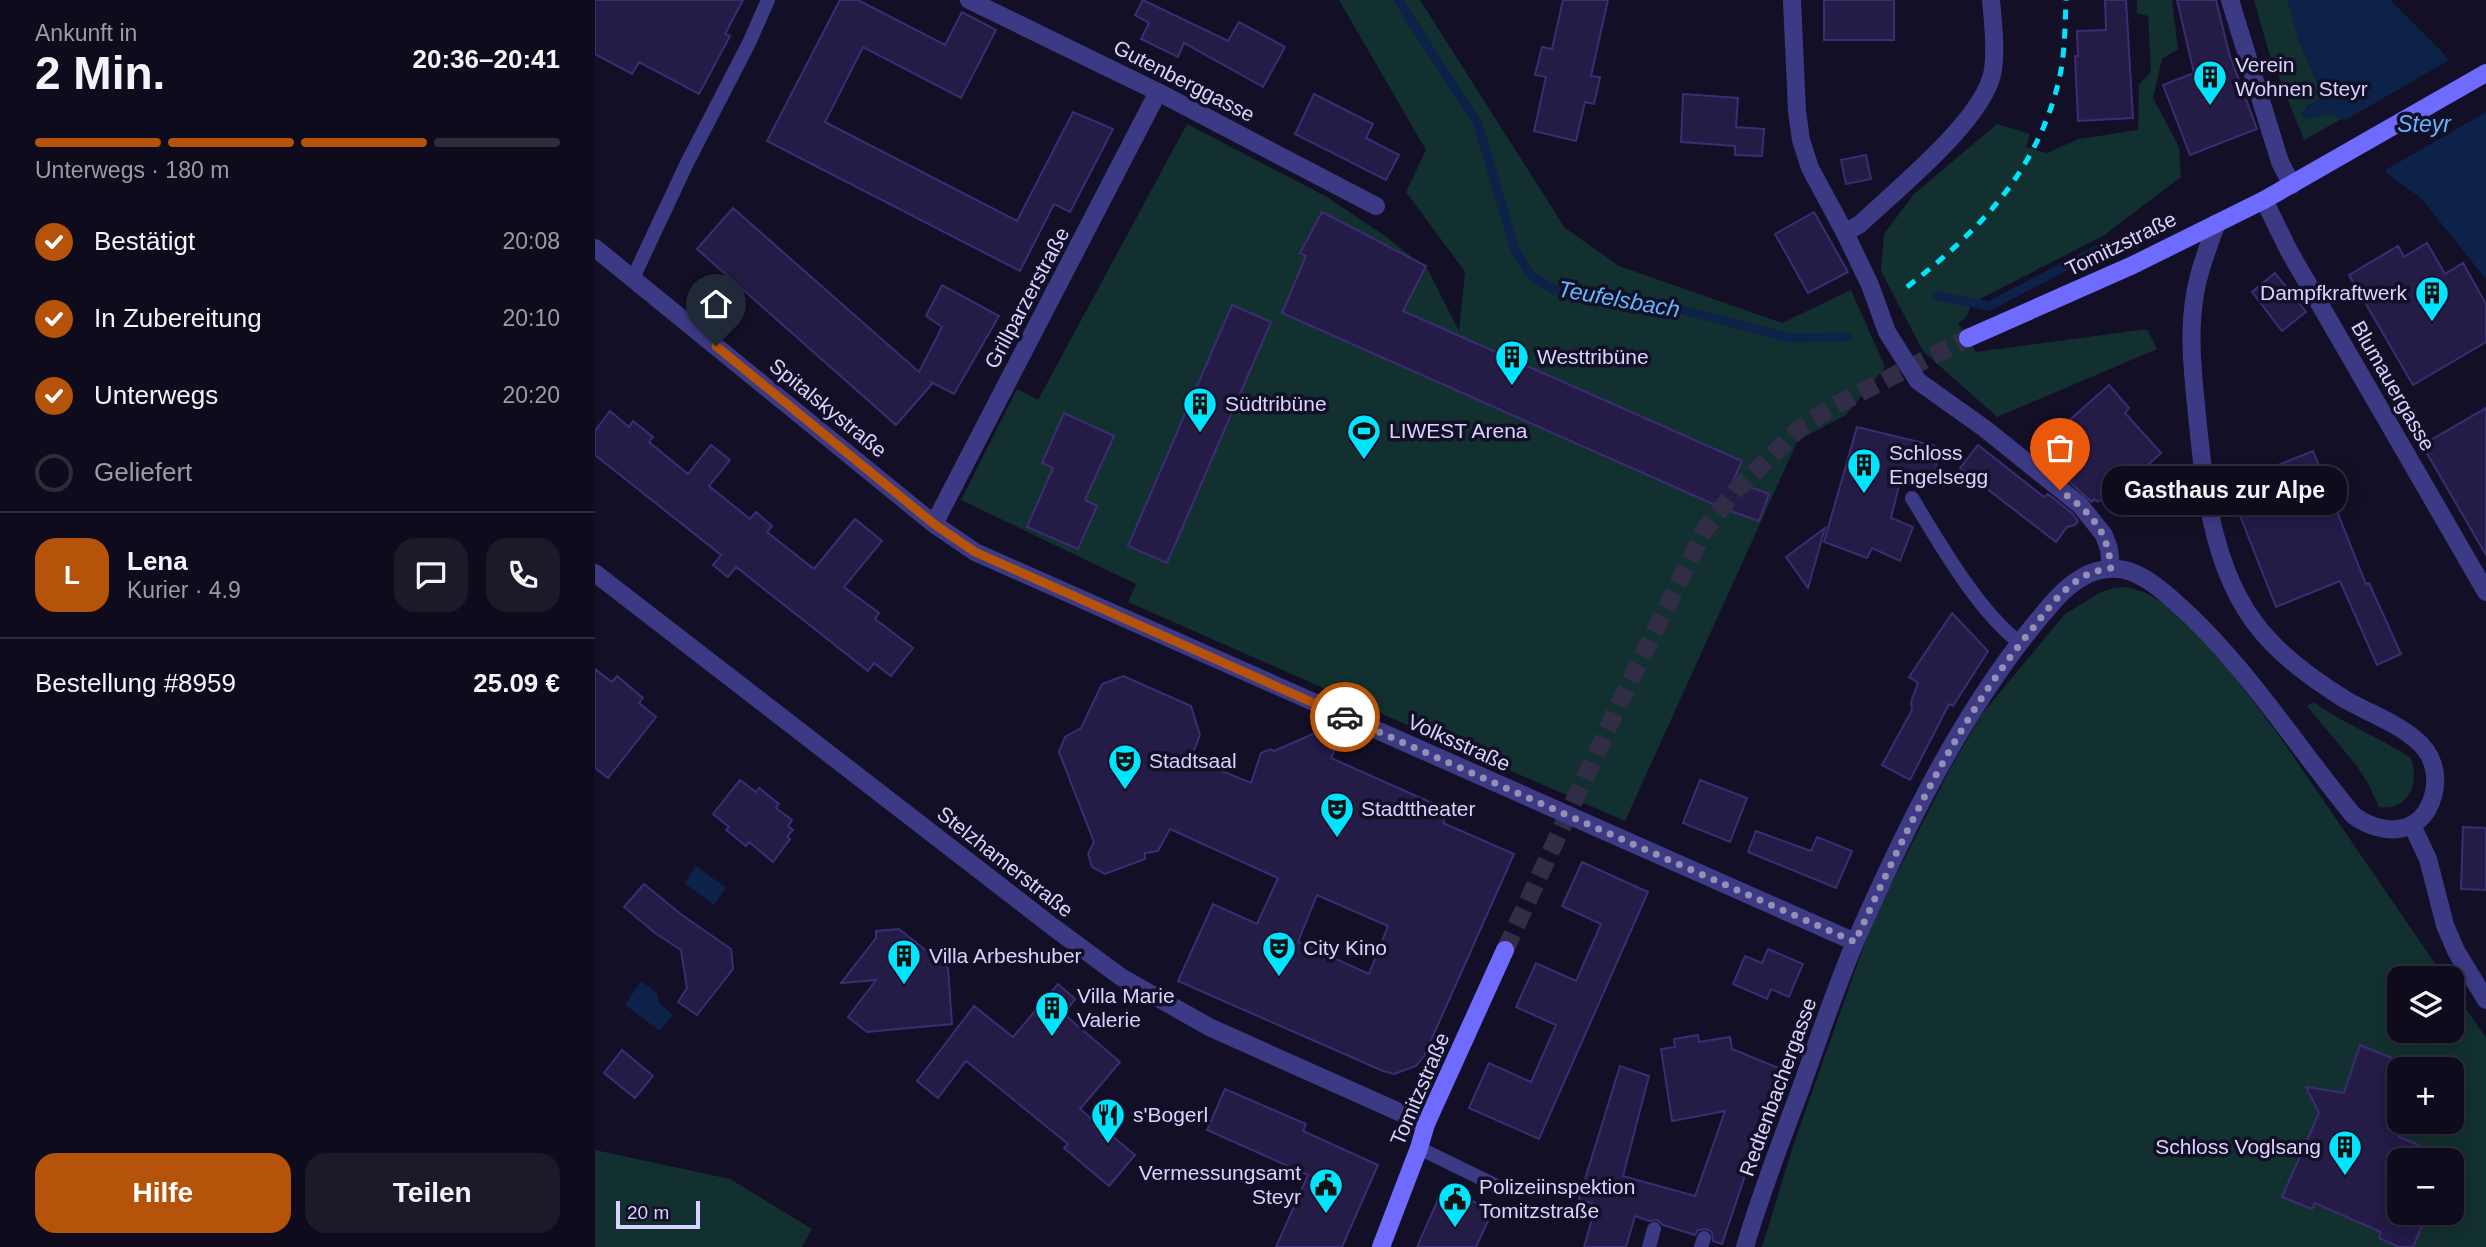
<!DOCTYPE html>
<html lang="de">
<head>
<meta charset="utf-8">
<style>
	:root { --surface:#0e0b1c; --page:#1c1929; --text:#f1f3f6; --muted:#9b9ba3; --line:#2e2b3b; --accent:#b45309 }
	body { margin:0; font-family:Arial,sans-serif; background:var(--page); color:var(--text); height:100vh; display:flex; flex-direction:column; font-size:26px; white-space:nowrap }
	* { box-sizing:border-box; margin:0 }
	p { font-size:23px; color:var(--muted) }
	.icon { flex:none; width:38px; height:38px; fill:none; stroke:currentColor; stroke-width:2; stroke-linecap:round; stroke-linejoin:round }
	.map { position:relative; flex:1; overflow:hidden }
	.details { display:flex; flex-direction:column; background:var(--surface); width:595px }
	.details>* { flex:none }
	.tools { position:absolute; left:1792px; top:966px; display:grid; gap:14px }
	.tools a { display:grid; place-items:center; width:77px; height:77px; border-radius:14px; background:var(--surface); box-shadow:0 4px 18px #0003,0 0 0 2px var(--line); font-size:35px }
	.scale { position:absolute; left:21px; bottom:18px; width:84px; box-sizing:border-box; padding-left:7px; border:4px solid #d9d4ff; border-top:0; font-size:19px; line-height:24px; white-space:nowrap; color:#d9d4ff; -webkit-text-stroke:5px #130f26; paint-order:stroke }
	.pin { position:absolute; display:grid; place-items:center; width:60px; height:60px; color:#fff; margin:-72px -30px; border-radius:50% 50% 50% 0; rotate:-45deg; box-shadow:0 0 7px #0007 }
	.pin .icon { rotate:45deg }
	.courier { position:absolute; display:grid; place-items:center; width:70px; height:70px; margin:-35px; border:5px solid #b45309; border-radius:50%; background:#fff; color:#222; box-shadow:0 2px 9px #0007 }
	.bubble { position:absolute; height:49px; border-radius:21px; background:var(--surface); box-shadow:0 4px 18px #0003,0 0 0 2px var(--line); font-size:23px; font-weight:600; line-height:49px; text-align:center }
	.summary em { font-style:normal; font-weight:600 }
	.summary div { display:flex; flex-direction:column-reverse }
	.summary { display:flex; align-items:center; justify-content:space-between; height:119px; padding:0 35px }
	h1 { font-size:46px; font-weight:600; line-height:52px }
	.bar { display:grid; grid-template-columns:repeat(4,1fr); gap:10px 7px; align-content:center; height:84px; padding:0 35px }
	.bar i { height:9px; border-radius:5px; background:var(--line) }
	.bar .on { background:var(--accent) }
	.bar p { grid-column:span 4 }
	.line { display:flex; align-items:center; gap:18px; padding:0 35px; border-top:2px solid var(--line) }
	.line div { flex:1 }
	.round { display:grid; place-items:center; flex:none; width:74px; height:74px; border-radius:21px; background:var(--page) }
	ol { padding:0 35px; list-style:none }
	li { display:flex; align-items:center; gap:21px; height:77px }
	li p { margin-inline-start:auto }
	li .icon { padding:7px; border-radius:50%; background:var(--accent); color:#fff; stroke-width:4 }
	li:last-child { color:var(--muted) }
	li i { width:38px; height:38px; border:4px solid var(--line); border-radius:50% }
	.cta { display:flex; gap:14px; margin-top:auto; padding:14px 35px }
	.cta a { flex:1; height:80px; border-radius:21px; background:var(--accent); color:#fff; font-size:28px; font-weight:600; line-height:80px; text-align:center }
	.cta a+a { background:var(--page); color:var(--text) }
	main { display:flex; flex:1; min-height:0 }
	.map>svg:first-child { display:block }
</style>
</head>
<body>
<main>
<section class="details">
<div class="summary"><div><h1>2 Min.</h1><p>Ankunft in</p></div><em>20:36–20:41</em></div>
<div class="bar"><i class="on"></i><i class="on"></i><i class="on"></i><i></i><p>Unterwegs · 180 m</p></div>
<ol>
<li><svg class="icon" aria-label="check" viewBox="0 0 24 24"><path d="M5 12l5 5 9-10"/></svg>Bestätigt<p>20:08</p></li>
<li><svg class="icon" aria-label="check" viewBox="0 0 24 24"><path d="M5 12l5 5 9-10"/></svg>In Zubereitung<p>20:10</p></li>
<li><svg class="icon" aria-label="check" viewBox="0 0 24 24"><path d="M5 12l5 5 9-10"/></svg>Unterwegs<p>20:20</p></li>
<li><i></i>Geliefert</li>
</ol>
<div class="line" style="height:126px"><b class="round" style="background:var(--accent);color:#fff">L</b><div><b>Lena</b><p>Kurier · 4.9</p></div><a class="round"><svg class="icon" aria-label="chat" viewBox="0 0 24 24"><path d="M4 5h16v11H9l-5 4z"/></svg></a><a class="round"><svg class="icon" aria-label="phone" viewBox="0 0 24 24"><path d="M5 4h4l2 5-3 2q2 4 5 5l2-3 5 2v4C11 20 4 13 5 4z"/></svg></a></div>
<div class="line" style="height:91px"><div>Bestellung #8959</div><b>25.09 €</b></div>
<div class="cta"><a>Hilfe</a><a>Teilen</a></div>
</section>
<div class="map">
<svg width="1891" height="1247" viewBox="0 0 1891 1247">
	<rect width="100%" height="100%" fill="#130f26"/>
	<path fill="#12302f" fill-rule="evenodd" d="M 744,0 L 825,0 L 970,228 L 1024,266 L 1187,323 L 1256,290 L 1290,367 L 1251,415 L 1203,440 L 1030,821 L 533,602 L 541,584 L 366,500 L 422,389 L 443,400 L 592,124 L 732,197 L 790,236 L 833,270 L 864,331 L 870,272 L 811,192 L 831,150 Z
		M 1542,0 L 1577,0 L 1583,49 L 1567,59 L 1558,98 L 1584,147 L 1586,177 L 1508,236 L 1377,303 L 1371,318 L 1363,323 L 1381,352 L 1552,329 L 1562,349 L 1402,417 L 1328,351 L 1286,271 L 1289,234 L 1319,194 L 1402,124 L 1435,134 L 1431,147 L 1452,153 L 1484,139 L 1543,130 L 1544,84 L 1556,72 L 1553,16 L 1542,13 Z
		M 1659,0 L 1693,0 L 1703,38 L 1726,92 L 1723,100 L 1711,107 L 1748,118 L 1709,140 L 1674,53 Z
		M 1532,587 L 1549,592 L 1577,608 L 1610,638 L 1685,737 L 1850,978 L 1804,978 L 1804,1031 L 1857,1031 L 1857,988 L 1891,1038 L 1891,1247 L 1167,1247 L 1198,1146 L 1278,920 L 1355,769 L 1387,714 L 1469,615 L 1504,593 L 1518,588 ZM 1804,1069 L 1857,1069 L 1857,1122 L 1804,1122 ZM 1804,1160 L 1857,1160 L 1857,1213 L 1804,1213 Z
		M 1718,702 C 1749,724 1783,737 1815,757 C 1826,781 1814,812 1784,807 L 1773,783 L 1761,765 L 1712,706 Z
		M 0,1150 L 135,1179 L 217,1229 L 207,1247 L 0,1247 Z"/>
	<path fill="#0c2248" d="M 1693,0 L 1795,0 L 1846,51 L 1891,106 L 1891,279 L 1827,199 L 1793,174 L 1748,119 L 1736,114 L 1709,119 L 1706,112 L 1723,100 L 1726,92 L 1703,38 Z
		M 101,866 L 131,888 L 119,905 L 89,883 Z
		M 46,981 L 62,993 L 64,1003 L 78,1015 L 65,1031 L 30,1005 Z"/>
	<path fill="#130f26" d="M 1856,59 L 1891,101 L 1891,112 L 1787,172 L 1747,122 Z"/>
	<g fill="none" stroke-linecap="round" stroke-linejoin="round">
		<path stroke="#0c2248" stroke-width="9" d="M 803,0 L 883,124 L 920,250 L 936,276 L 960,290 L 1010,293 L 1053,301 L 1195,338 L 1252,337
			M 1343,296 L 1394,306 L 1507,247"/>
	</g>
	<path fill="#241b47" stroke="#3b2d73" stroke-width="2" fill-rule="evenodd" d="M 0,0 L 148,0 L 130,34 L 135,36 L 104,94 L 44,62 L 37,74 L 0,54 Z
		M 245,0 L 263,0 L 350,45 L 367,12 L 401,30 L 366,98 L 268,47 L 230,122 L 422,221 L 478,112 L 518,129 L 475,212 L 459,204 L 425,271 L 172,141 Z
		M 548,0 L 633,41 L 644,22 L 690,47 L 668,87 L 589,43 L 583,57 L 546,39 L 554,23 L 540,15 Z
		M 968,0 L 1013,0 L 996,76 L 1005,77 L 999,104 L 990,102 L 981,141 L 939,131 L 951,77 L 940,75 L 947,47 L 957,49 Z
		M 1229,0 L 1299,0 L 1299,40 L 1229,40 Z
		M 1510,0 L 1531,0 L 1538,118 L 1483,121 L 1480,56 L 1483,56 L 1482,31 L 1511,30 Z
		M 1582,0 L 1621,0 L 1634,53 L 1662,129 L 1595,155 L 1568,85 L 1599,73 Z
		M 719,94 L 778,124 L 771,138 L 804,155 L 791,180 L 700,134 Z
		M 1088,94 L 1143,98 L 1141,127 L 1169,129 L 1167,156 L 1140,155 L 1140,146 L 1086,142 Z
		M 1271,155 L 1276,179 L 1251,184 L 1246,160 Z
		M 138,208 L 324,372 L 347,327 L 331,316 L 347,285 L 404,316 L 359,394 L 336,382 L 337,384 L 301,425 L 102,249 Z
		M 727,212 L 831,266 L 808,311 L 1147,461 L 1138,481 L 1174,494 L 1164,521 L 1127,508 L 687,313 L 711,256 L 705,253 Z
		M 1219,212 L 1253,272 L 1213,293 L 1180,234 Z
		M 1832,243 L 1850,274 L 1868,263 L 1891,304 L 1891,342 L 1818,385 L 1754,275 L 1803,246 L 1809,257 Z
		M 1680,273 L 1711,312 L 1687,331 L 1657,292 Z
		M 637,305 L 676,322 L 572,563 L 533,546 Z
		M 1514,385 L 1534,408 L 1530,413 L 1566,453 L 1541,476 L 1537,472 L 1503,502 L 1499,499 L 1497,502 L 1470,478 L 1488,462 L 1452,440 Z
		M 1891,408 L 1891,555 L 1827,445 Z
		M 15,411 L 34,427 L 38,421 L 58,437 L 54,442 L 93,474 L 116,445 L 135,460 L 114,486 L 155,519 L 161,512 L 177,526 L 172,532 L 219,569 L 260,519 L 287,541 L 249,587 L 284,613 L 280,619 L 318,648 L 296,676 L 279,663 L 273,671 L 141,567 L 133,577 L 118,565 L 126,555 L 0,455 L 0,431 Z
		M 469,413 L 519,436 L 490,500 L 502,506 L 483,549 L 432,527 L 458,468 L 447,463 Z
		M 1262,427 L 1341,446 L 1342,485 L 1307,473 L 1296,518 L 1318,527 L 1305,561 L 1277,548 L 1272,558 L 1229,542 Z
		M 1383,445 L 1449,497 L 1453,494 L 1477,513 L 1483,521 L 1480,525 L 1472,527 L 1461,542 L 1365,468 Z
		M 1718,451 L 1771,584 L 1774,583 L 1806,654 L 1782,665 L 1745,581 L 1681,607 L 1633,485 Z
		M 1230,528 L 1213,588 L 1191,557 Z
		M 1357,613 L 1393,651 L 1358,706 L 1354,704 L 1315,780 L 1287,765 L 1317,710 L 1316,702 L 1323,683 L 1314,677 Z
		M 0,669 L 17,682 L 22,676 L 48,698 L 44,703 L 61,717 L 13,778 L 0,768 Z
		M 528,676 L 596,706 L 605,735 L 596,758 L 656,783 L 666,753 L 676,749 L 679,751 L 729,729 L 739,733 L 743,742 L 736,758 L 853,810 L 848,823 L 919,854 L 829,1056 L 821,1066 L 799,1074 L 788,1071 L 583,981 L 618,904 L 662,924 L 683,878 L 575,829 L 563,851 L 550,853 L 550,859 L 510,874 L 497,867 L 493,854 L 499,842 L 464,752 L 470,737 L 486,728 L 507,684 ZM 722,895 L 793,926 L 774,974 L 703,942 Z
		M 145,780 L 161,792 L 164,788 L 184,804 L 181,808 L 197,820 L 193,826 L 198,830 L 192,837 L 195,839 L 178,862 L 154,842 L 151,846 L 131,830 L 134,827 L 118,814 Z
		M 1105,780 L 1152,798 L 1135,842 L 1088,823 Z
		M 1868,827 L 1891,828 L 1891,890 L 1866,889 Z
		M 1161,831 L 1216,851 L 1222,837 L 1257,851 L 1241,888 L 1153,852 Z
		M 987,862 L 1053,892 L 944,1139 L 874,1108 L 894,1063 L 936,1082 L 961,1025 L 921,1007 L 941,963 L 981,981 L 1006,924 L 967,906 Z
		M 49,884 L 87,915 L 136,949 L 138,969 L 102,1015 L 83,1002 L 92,988 L 86,950 L 60,933 L 29,907 Z
		M 304,929 L 353,968 L 357,1024 L 272,1032 L 253,1017 L 281,980 L 246,983 L 281,938 L 281,931 Z
		M 1173,949 L 1208,964 L 1194,997 L 1176,989 L 1172,999 L 1138,984 L 1150,956 L 1167,963 Z
		M 463,984 L 480,999 L 469,1014 L 525,1062 L 485,1109 L 540,1155 L 514,1186 L 469,1148 L 473,1144 L 371,1061 L 343,1098 L 322,1081 L 379,1006 L 418,1037 Z
		M 1103,1035 L 1104,1042 L 1135,1037 L 1137,1049 L 1186,1069 L 1127,1244 L 1118,1241 L 1117,1232 L 1111,1229 L 1103,1230 L 1100,1235 L 1068,1225 L 1062,1220 L 1054,1221 L 1040,1216 L 1031,1247 L 989,1247 L 1001,1205 L 984,1199 L 1025,1066 L 1054,1076 L 1028,1176 L 1100,1196 L 1130,1111 L 1077,1121 L 1066,1049 L 1080,1047 L 1079,1039 Z
		M 1765,1045 L 1804,1061 L 1804,1137 L 1859,1160 L 1804,1160 L 1804,1213 L 1832,1213 L 1818,1247 L 1804,1247 L 1784,1238 L 1786,1232 L 1720,1203 L 1717,1209 L 1687,1197 L 1724,1113 L 1711,1087 L 1749,1093 Z
		M 27,1050 L 58,1076 L 40,1098 L 9,1073 Z
		M 630,1089 L 711,1124 L 708,1131 L 783,1165 L 747,1247 L 681,1247 L 713,1175 L 612,1130 Z
		M 848,1188 L 898,1210 L 881,1247 L 822,1247 Z"/>
	<g fill="none" stroke-linecap="round" stroke-linejoin="round">
		<path stroke="#312d47" stroke-width="18" stroke-dasharray="18 9" stroke-linecap="butt" d="M 910,950 L 1024,704 L 1109,531 L 1140,491 L 1206,427 L 1241,405 L 1373,338"/>
		<path stroke="#3d3a85" stroke-width="14" d="M 38,278 L 92,163 L 154,43 L 173,0
			M 1317,498 C 1345,544 1383,611 1425,643
			M 824,1148 L 908,1189
			M 1054,1247 L 1059,1229
			M 1106,1247 L 1109,1238"/>
		<path stroke="#3d3a85" stroke-width="18" d="M 374,0 L 563,92 L 781,206
			M 1197,0 L 1202,111 L 1206,140 L 1215,168 L 1250,233 L 1275,285 L 1292,332 L 1323,381 L 1389,428 L 1485,505 L 1509,535 L 1514,549 L 1516,568
			M 1635,0 L 1685,162 L 1697,185
			M 1669,200 L 1694,251 L 1891,592
			M 1250,233 L 1265,224 C 1301,190 1391,118 1398,70 C 1401,47 1398,23 1396,0
			M 0,248 L 339,524 L 380,552 L 1260,942
			M 339,524 L 563,92
			M 1817,825 L 1833,859 L 1850,925 L 1861,951 L 1891,1000
			M 1150,1247 C 1166,1192 1187,1139 1207,1085 C 1224,1037 1241,987 1261,940 C 1309,831 1363,719 1438,626 C 1452,609 1467,589 1486,578 C 1499,570 1515,567 1530,570 C 1549,575 1564,588 1578,600 C 1649,662 1699,743 1758,815 C 1787,837 1827,836 1838,796 C 1844,775 1838,753 1820,739 C 1800,722 1774,713 1751,700 C 1725,684 1697,664 1676,642 C 1618,583 1610,493 1602,415 C 1598,375 1593,334 1600,294 C 1604,270 1613,246 1622,223"/>
		<path stroke="#3d3a85" stroke-width="18" d="M 0,573 L 458,927 L 526,977 L 614,1027 L 831,1124"/>
		<path stroke="#6f6bff" stroke-width="18" d="M 1373,338 L 1538,265 L 1669,200 L 1891,73
			M 786,1247 L 824,1148 L 831,1124 L 910,950"/>
		<path stroke="#00e5ff" stroke-width="5" stroke-dasharray="10 9" stroke-linecap="butt" d="M 1312,287 C 1384,231 1442,172 1464,80 C 1470,54 1470,26 1471,0"/>
	</g>
	<g fill="none" stroke-linecap="round" stroke-linejoin="round">
		<path stroke="#948fb3" stroke-width="7" stroke-dasharray="0 12.6" d="M 750,717 L 1260,942 C 1310,833 1361,721 1438,628 C 1452,610 1466,590 1486,578 C 1495,572 1505,570 1516,568 C 1512,528 1496,514 1465,490"/>
		<path stroke="#b45309" stroke-width="9" d="M 121,346 L 339,524 L 380,552 L 750,717"/>
	</g>
	<defs>
		<g id="building-pin" transform="scale(1.75)"><path d="M0 17L-7.5 6A9.5 9.5 0 1 1 7.5 6Z" fill="#00e5ff" stroke="#130f26"/><path d="M-4-6H4V6H1V3H-1V6H-4ZM-2.5-4.3h1.7v1.8h-1.7ZM.8-4.3h1.7v1.8H.8ZM-2.5-1h1.7V.8h-1.7ZM.8-1h1.7V.8H.8Z" fill="#111"/></g>
		<g id="stadium-pin" transform="scale(1.75)"><path d="M0 17L-7.5 6A9.5 9.5 0 1 1 7.5 6Z" fill="#00e5ff" stroke="#130f26"/><path d="M0-5a6.5 5 0 1 0 0 10a6.5 5 0 1 0 0-10ZM-3.5-1.8h7v3.6h-7Z" fill="#111"/></g>
		<g id="theatre-pin" transform="scale(1.75)"><path d="M0 17L-7.5 6A9.5 9.5 0 1 1 7.5 6Z" fill="#00e5ff" stroke="#130f26"/><path d="M-5-5.5Q0-4 5-5.5V0Q5 5 0 6Q-5 5-5 0ZM-3.3-2.5H-1v1.5H-3.3ZM1-2.5H3.3v1.5H1ZM-2.8 1Q0 5.5 2.8 1Z" fill="#111"/></g>
		<g id="restaurant-pin" transform="scale(1.75)"><path d="M0 17L-7.5 6A9.5 9.5 0 1 1 7.5 6Z" fill="#00e5ff" stroke="#130f26"/><path d="M-5-6h1v4h1v-4h1v4h1v-4h1v5L-1.5 .5V6h-2V.5L-5-1ZM5-6V6H3V1.5H1.5Q1.5-4 5-6Z" fill="#111"/></g>
		<g id="civic-pin" transform="scale(1.75)"><path d="M0 17L-7.5 6A9.5 9.5 0 1 1 7.5 6Z" fill="#00e5ff" stroke="#130f26"/><path d="M-.6-6.5H3V-4.5H.6V-3L4-1V1h2V6H-6V1h2V-1L-.6-3ZM-1.2 2.5V6h2.4V2.5Z" fill="#111"/></g>
	</defs>
	<g fill-rule="evenodd">
		<use href="#building-pin" x="1615" y="77"/>
		<use href="#building-pin" x="1837" y="293"/>
		<use href="#building-pin" x="917" y="357"/>
		<use href="#building-pin" x="605" y="404"/>
		<use href="#stadium-pin" x="769" y="431"/>
		<use href="#building-pin" x="1269" y="465"/>
		<use href="#theatre-pin" x="530" y="761"/>
		<use href="#theatre-pin" x="742" y="809"/>
		<use href="#theatre-pin" x="684" y="948"/>
		<use href="#building-pin" x="309" y="956"/>
		<use href="#building-pin" x="457" y="1008"/>
		<use href="#restaurant-pin" x="513" y="1115"/>
		<use href="#building-pin" x="1750" y="1147"/>
		<use href="#civic-pin" x="731" y="1185"/>
		<use href="#civic-pin" x="860" y="1199"/>
	</g>
	<g text-anchor="middle" stroke-width="7" stroke-linejoin="round" paint-order="stroke">
		<g font-size="21" fill="#d9d4ff" stroke="#130f26" text-anchor="start">
			<text x="1640" y="72">Verein<tspan x="1640" dy="24">Wohnen Steyr</tspan></text>
			<text x="1812" y="300" text-anchor="end">Dampfkraftwerk</text>
			<text x="942" y="364">Westtribüne</text>
			<text x="630" y="411">Südtribüne</text>
			<text x="794" y="438">LIWEST Arena</text>
			<text x="1294" y="460">Schloss<tspan x="1294" dy="24">Engelsegg</tspan></text>
			<text x="554" y="768">Stadtsaal</text>
			<text x="766" y="816">Stadttheater</text>
			<text x="708" y="955">City Kino</text>
			<text x="334" y="963">Villa Arbeshuber</text>
			<text x="482" y="1003">Villa Marie<tspan x="482" dy="24">Valerie</tspan></text>
			<text x="538" y="1122">s'Bogerl</text>
			<text x="1726" y="1154" text-anchor="end">Schloss Voglsang</text>
			<text x="706" y="1180" text-anchor="end">Vermessungsamt<tspan x="706" dy="24">Steyr</tspan></text>
			<text x="884" y="1194">Polizeiinspektion<tspan x="884" dy="24">Tomitzstraße</tspan></text>
		</g>
		<g font-size="21" fill="#d9d4ff" stroke="#130f26">
			<text transform="translate(589 81) rotate(27)" y="7">Gutenberggasse</text>
			<text transform="translate(1526 244) rotate(-26)" y="7">Tomitzstraße</text>
			<text transform="translate(432 298) rotate(-62)" y="7">Grillparzerstraße</text>
			<text transform="translate(1798 386) rotate(60)" y="7">Blumauergasse</text>
			<text transform="translate(233 408) rotate(39)" y="7">Spitalskystraße</text>
			<text transform="translate(864 743) rotate(24)" y="7">Volksstraße</text>
			<text transform="translate(410 862) rotate(38)" y="7">Stelzhamerstraße</text>
			<text transform="translate(1183 1087) rotate(-70)" y="7">Redtenbachergasse</text>
			<text transform="translate(825 1089) rotate(-67)" y="7">Tomitzstraße</text>
		</g>
		<g font-size="23" font-style="italic" fill="#62b6ff" stroke="#130f26">
			<text x="1829" y="132">Steyr</text>
			<text transform="translate(1024 299) rotate(10)" y="8">Teufelsbach</text>
		</g>
	</g>
</svg>
<div class="tools">
<a><svg class="icon" aria-label="layers" viewBox="0 0 24 24"><path d="M12 4l9 5-9 5-9-5zM3 14l9 5 9-5"/></svg></a>
<a>+</a>
<a>−</a>
</div>
<div class="scale">20 m</div>
<div class="pin" style="left:1465px;top:490px;background:#ea580c"><svg class="icon" aria-label="bag" viewBox="0 0 24 24"><path d="M5 8h14l-1 12H6zM9 8a3 3 0 0 1 6 0"/></svg></div>
<div class="pin" style="left:121px;top:346px;background:#1f2937"><svg class="icon" aria-label="home" viewBox="0 0 24 24"><path d="M3 11l9-7 9 7M6 9v11h12V9"/></svg></div>
<div class="courier" style="left:750px;top:717px"><svg class="icon" aria-label="car" viewBox="0 0 24 24"><path d="M5 17H2v-5l4-1 3-4h7l3 4 3 1v5h-3M9 17h6M6 11h13"/><circle cx="7" cy="17" r="2"/><circle cx="17" cy="17" r="2"/></svg></div>
<div class="bubble" style="left:1507px;top:466px;width:245px">Gasthaus zur Alpe</div>
</div>
</main>
</body>
</html>
